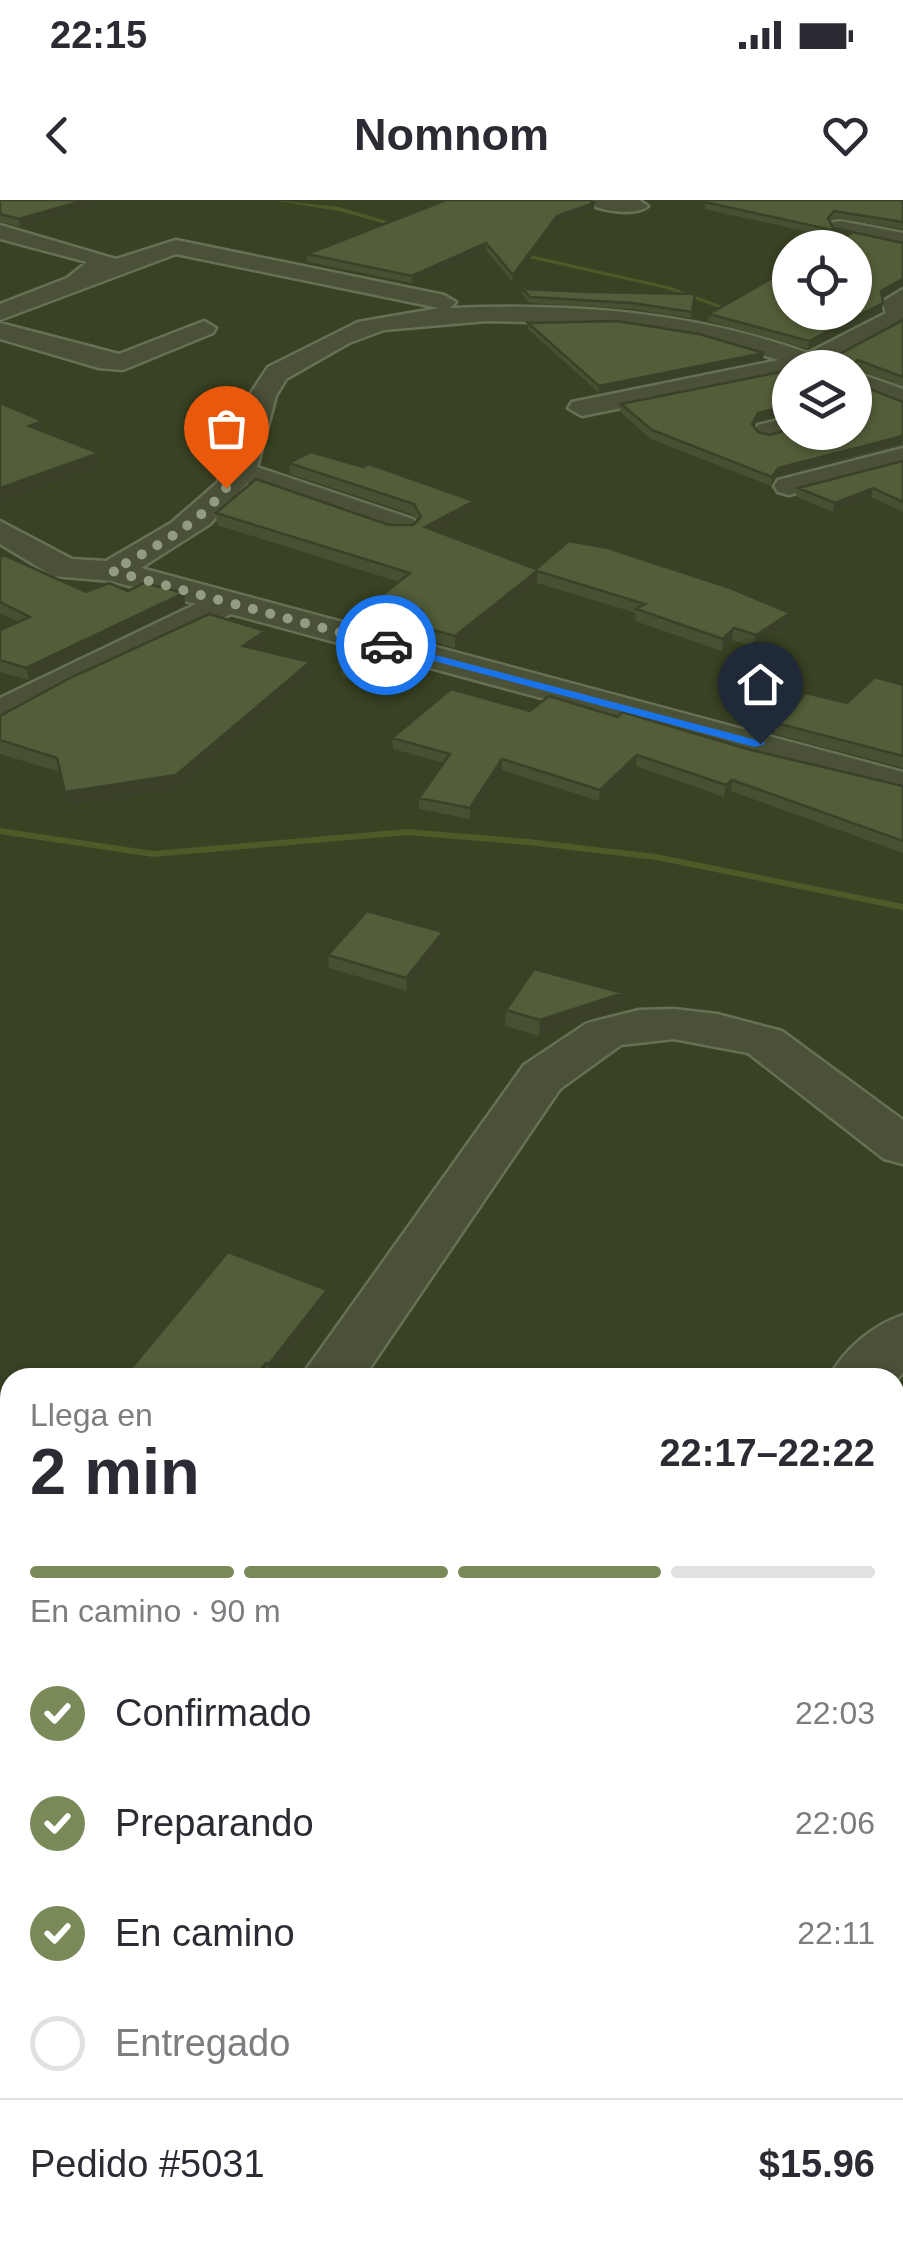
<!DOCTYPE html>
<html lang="es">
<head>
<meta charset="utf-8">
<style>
	:root { --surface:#fff; --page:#f2f2f3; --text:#2b2b33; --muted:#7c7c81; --line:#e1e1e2; --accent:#798a58 }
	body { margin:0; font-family:Arial,sans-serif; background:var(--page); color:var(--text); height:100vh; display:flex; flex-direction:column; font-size:38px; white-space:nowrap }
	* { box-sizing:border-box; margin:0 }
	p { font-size:32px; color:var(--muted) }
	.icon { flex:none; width:55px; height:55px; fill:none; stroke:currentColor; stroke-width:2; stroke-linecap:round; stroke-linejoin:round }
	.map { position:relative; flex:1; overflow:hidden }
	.drawer { position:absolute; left:0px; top:1168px; width:905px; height:882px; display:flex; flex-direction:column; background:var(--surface); border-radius:30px 30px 0 0; box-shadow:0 2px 8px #0004 }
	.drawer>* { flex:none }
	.buttons { position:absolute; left:772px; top:30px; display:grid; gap:20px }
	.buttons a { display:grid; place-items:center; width:100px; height:100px; border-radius:50%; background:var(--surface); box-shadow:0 2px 8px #0004; font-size:50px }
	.pin { position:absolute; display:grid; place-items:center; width:85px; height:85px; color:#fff; margin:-102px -42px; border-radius:50% 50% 50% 0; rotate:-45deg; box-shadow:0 0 10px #0007 }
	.pin .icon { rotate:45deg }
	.courier { position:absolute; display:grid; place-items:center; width:100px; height:100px; margin:-50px; border:8px solid #1a73e8; border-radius:50%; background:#fff; color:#222; box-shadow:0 2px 12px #0007 }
	.summary em { font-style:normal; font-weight:700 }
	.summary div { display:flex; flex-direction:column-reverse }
	.summary { display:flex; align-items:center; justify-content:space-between; height:170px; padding:0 30px }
	h1 { font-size:65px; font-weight:700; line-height:75px }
	.bar { display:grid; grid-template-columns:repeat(4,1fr); gap:15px 10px; align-content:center; height:120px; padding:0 30px }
	.bar i { height:12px; border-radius:8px; background:var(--line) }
	.bar .current { background:var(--accent) }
	.bar p { grid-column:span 4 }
	.line { display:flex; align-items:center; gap:25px; padding:0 30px; border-top:2px solid var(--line) }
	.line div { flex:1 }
	ol { padding:0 30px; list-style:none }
	li { display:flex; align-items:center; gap:30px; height:110px }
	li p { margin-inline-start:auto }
	li .icon { padding:10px; border-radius:50%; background:var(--accent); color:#fff; stroke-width:4 }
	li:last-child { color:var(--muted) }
	li i { width:55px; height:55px; border:5px solid var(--line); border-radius:50% }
	.status { display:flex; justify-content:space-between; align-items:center; height:70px; padding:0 50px; background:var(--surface); direction:ltr }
	.status svg { height:28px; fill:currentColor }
	header { display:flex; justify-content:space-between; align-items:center; height:130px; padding:0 30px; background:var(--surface); font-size:45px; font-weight:700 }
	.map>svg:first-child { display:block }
</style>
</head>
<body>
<div class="status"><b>22:15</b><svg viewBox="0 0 49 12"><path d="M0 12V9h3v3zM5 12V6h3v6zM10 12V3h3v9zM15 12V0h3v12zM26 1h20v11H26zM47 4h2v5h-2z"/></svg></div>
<header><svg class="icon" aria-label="back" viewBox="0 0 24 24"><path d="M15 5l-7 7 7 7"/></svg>Nomnom<svg class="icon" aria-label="heart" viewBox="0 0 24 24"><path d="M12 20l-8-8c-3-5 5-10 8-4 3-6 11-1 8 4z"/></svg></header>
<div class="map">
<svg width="903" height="2048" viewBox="0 0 903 2048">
	<rect width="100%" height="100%" fill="#394223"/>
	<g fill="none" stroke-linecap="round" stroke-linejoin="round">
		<path fill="#4d5b29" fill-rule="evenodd" d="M 273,0 L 339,7 L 407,27 L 404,29 L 339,11 Z
			M 517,52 L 671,87 L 741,113 L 736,114 L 667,89 L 515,55 Z
			M 0,628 L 153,651 L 407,629 L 528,639 L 656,654 L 903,704 L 903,710 L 656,660 L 528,645 L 407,635 L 153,657 L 0,634 Z"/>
		<g stroke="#676f55" stroke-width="5">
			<path id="minor" d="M 583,0 L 639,0 L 648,6 C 635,17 596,11 583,0 Z
				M 841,21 L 903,33 L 903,47 L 833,32 L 830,27 L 833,22 Z
				M 0,25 L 116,59 L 176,40 L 444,95 L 456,102 L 450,108 C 573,103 691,111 808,153 L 886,113 L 882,102 L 903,89 L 903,123 L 831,162 L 837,168 L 790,168 L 790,174 L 582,216 L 568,208 L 572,202 L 779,160 L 699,137 L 617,124 L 487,121 L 384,130 L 349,143 L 286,179 L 276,196 L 257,267 L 413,319 L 418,326 L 413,333 L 391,333 L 247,283 L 210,324 L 141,368 L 903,572 L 903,596 L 231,414 L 0,523 L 0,498 L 196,404 L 111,381 L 53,376 L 0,344 L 0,321 L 72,359 L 106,361 L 171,323 L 217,283 L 230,261 L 249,196 L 268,167 L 358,122 L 439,108 L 176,54 L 0,120 L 0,104 L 67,78 L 87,62 L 0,39 Z
				M 204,121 L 216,128 L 213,133 L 123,170 L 99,168 L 0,139 L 0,123 L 119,154 Z
				M 855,172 L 903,189 L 903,207 L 855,189 Z
				M 790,217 L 790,232 L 794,232 L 768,240 L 758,237 L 754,231 L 758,225 Z
				M 903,248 L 903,266 L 789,295 L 778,292 L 774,286 L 778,280 Z
				M 674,809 L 717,814 L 782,831 L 903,920 L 903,964 L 884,959 L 748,853 L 674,839 L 621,845 L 560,889 L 363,1178 L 300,1178 L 524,865 L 587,823 L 639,810 Z
				M 903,1115 L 903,1173 L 895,1181 L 895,1178 L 829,1178 C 844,1149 873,1125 903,1115 Z
				M 10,1451 L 10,1518 L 0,1522 L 0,1454 Z
				M 646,2040 L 736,2040 L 736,2048 L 646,2048 Z"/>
		</g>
		<use href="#minor" fill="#4a5137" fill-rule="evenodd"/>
	</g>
	<path fill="#475031" d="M 0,0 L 103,0 L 103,3 L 20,27 L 0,22 Z
		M 706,0 L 903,0 L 903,29 L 833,18 L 830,22 L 833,28 L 903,43 L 882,98 L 881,111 L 808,149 L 708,121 L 709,114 L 840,39 L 704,9 Z
		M 594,3 L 594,10 L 557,23 L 512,82 L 486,50 L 412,83 L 307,62 L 307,54 Z
		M 523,89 L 695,94 L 691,118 L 632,109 L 530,103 L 523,95 Z
		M 903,120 L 903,186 L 837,163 L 838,155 Z
		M 528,123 L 763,159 L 599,193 L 528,129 Z
		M 790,170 L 790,217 L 789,213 L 757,221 L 754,227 L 758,232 L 770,235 L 903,202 L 903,245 L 777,276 L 771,286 L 651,239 L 620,212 L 621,204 Z
		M 903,261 L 903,312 L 871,297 L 833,312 L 796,297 L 798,288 Z
		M 289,263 L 474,301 L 474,312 L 438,331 L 536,369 L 788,425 L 754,447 L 732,440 L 722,451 L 635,421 L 636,413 L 537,383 L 455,448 L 403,434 L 403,422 L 408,419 L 377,411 L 377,399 L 399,382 L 217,325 L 216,313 L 389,325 L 413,325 L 417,321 L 414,315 L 290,274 Z
		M 0,358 L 86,392 L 128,391 L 184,393 L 185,405 L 29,480 L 0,472 L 0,430 L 19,422 L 0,413 Z
		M 265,431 L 266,445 L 259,450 L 311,476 L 178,590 L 68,606 L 60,572 L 0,554 L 0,516 Z
		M 427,463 L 427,471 L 397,494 L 342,477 L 342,469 Z
		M 903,485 L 903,568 L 774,534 L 776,523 L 847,503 Z
		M 530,511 L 618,517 L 903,586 L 903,653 L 731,591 L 724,597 L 636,566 L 599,601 L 502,570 L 470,619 L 419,609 L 419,598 L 444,563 L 393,549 L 392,538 Z
		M 443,732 L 443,745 L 407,791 L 329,768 L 328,755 Z
		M 623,793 L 621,810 L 539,836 L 505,826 L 506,810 Z
		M 328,1104 L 271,1178 L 268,1176 L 267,1178 L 123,1178 Z"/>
	<path fill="#3a4128" d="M 85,0 L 103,0 L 103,3 L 20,27 L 19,19 Z
		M 657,0 L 672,0 L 657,5 Z
		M 594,3 L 594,10 L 557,23 L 512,82 L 513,75 L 557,16 Z
		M 486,43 L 486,50 L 412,83 L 412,76 Z
		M 903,79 L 903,86 L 880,99 L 881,91 Z
		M 883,103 L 881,111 L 808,149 L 809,141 Z
		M 764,153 L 763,159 L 599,193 L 599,186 Z
		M 790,205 L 789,213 L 757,221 L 751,233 L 752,224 L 758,213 Z
		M 43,221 L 45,234 L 29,226 Z
		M 903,236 L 902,244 L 777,276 L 771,286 L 772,277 L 778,268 Z
		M 99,253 L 101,266 L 0,303 L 0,288 Z
		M 873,288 L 871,297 L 833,312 L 835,303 Z
		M 474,301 L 474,312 L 425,338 L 425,327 Z
		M 537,371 L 537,383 L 455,448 L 455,436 Z
		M 184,393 L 185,405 L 29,480 L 26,468 Z
		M 790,413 L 788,425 L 754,447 L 756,435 Z
		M 734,428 L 732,440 L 722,451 L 723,439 Z
		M 265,431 L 266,445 L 244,460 L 243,446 Z
		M 310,462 L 311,476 L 178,590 L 68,606 L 65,592 Z
		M 427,463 L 427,471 L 397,494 L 397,486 Z
		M 637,555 L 636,566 L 599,601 L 600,590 Z
		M 502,559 L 502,570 L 470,619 L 470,608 Z
		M 732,580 L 731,591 L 724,597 L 726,585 Z
		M 443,732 L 443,745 L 407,791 L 406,778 Z
		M 623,793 L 621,810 L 539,836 L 540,820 Z
		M 327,1090 L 328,1104 L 271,1178 L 269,1164 Z
		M 266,1163 L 267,1178 L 254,1178 Z
		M 903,1430 L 903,1437 L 895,1448 L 895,1440 Z"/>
	<path fill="#535d39" stroke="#3a4128" stroke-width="2.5" d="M 0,0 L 85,0 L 19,19 L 0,14 Z
		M 446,0 L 589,0 L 594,3 L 557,16 L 513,75 L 486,43 L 412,76 L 307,54 Z
		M 706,0 L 903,0 L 903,22 L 834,11 L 828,18 L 833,28 L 903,43 L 903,79 L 881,91 L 883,103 L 809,141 L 709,114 L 790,68 L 790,112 L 855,112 L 855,48 L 826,48 L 850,34 L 705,2 Z
		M 523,89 L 590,92 L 695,94 L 692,112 L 632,103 L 530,97 Z
		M 903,120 L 903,177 L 858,160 L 853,164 L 853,168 L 793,168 L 795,164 L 838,164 L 842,160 L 838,155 Z
		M 617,121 L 699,134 L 764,153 L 599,186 L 528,123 Z
		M 790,170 L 790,205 L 758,213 L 752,224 L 758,232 L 770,235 L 790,229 L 790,232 L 855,232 L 855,183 L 903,202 L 903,236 L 778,268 L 772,277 L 652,230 L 621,204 Z
		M 0,203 L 43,221 L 29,226 L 99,253 L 0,288 Z
		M 311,252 L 363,267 L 369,264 L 474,301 L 425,327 L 536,369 L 569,341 L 608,348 L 730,388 L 790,413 L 756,435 L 734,428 L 723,439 L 636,409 L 645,404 L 537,371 L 455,436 L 403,422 L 421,410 L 377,399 L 410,373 L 216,313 L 256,279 L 389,325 L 413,325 L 421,317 L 414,304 L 289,263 Z
		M 903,261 L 903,302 L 873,288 L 835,303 L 798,288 Z
		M 4,355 L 86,392 L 109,383 L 128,391 L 144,383 L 184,393 L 26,468 L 0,460 L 0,430 L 30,417 L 0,402 L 0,358 Z
		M 209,414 L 265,431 L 243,446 L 310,462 L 176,575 L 65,592 L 57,558 L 0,540 L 0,516 L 70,478 Z
		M 372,448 L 427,463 L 397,486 L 342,469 Z
		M 875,477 L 903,485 L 903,556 L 776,523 L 783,520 L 806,493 L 847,503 Z
		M 451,489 L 530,511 L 549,496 L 618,517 L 622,512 L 751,550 L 903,586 L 903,641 L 732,580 L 726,585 L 637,555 L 600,590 L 502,559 L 470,608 L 419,598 L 450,554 L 392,538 Z
		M 367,711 L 443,732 L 406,778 L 328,755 Z
		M 534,769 L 623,793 L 540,820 L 506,810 Z
		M 228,1052 L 327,1090 L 269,1164 L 266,1163 L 254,1178 L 123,1178 Z
		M 895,1394 L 903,1399 L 903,1430 L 895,1440 Z"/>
	<path fill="#1a73e8" d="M 386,442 L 764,542 L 765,544 L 755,547 L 382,447 Z"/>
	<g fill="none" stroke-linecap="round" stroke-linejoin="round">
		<path stroke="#939c81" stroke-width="10" stroke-dasharray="0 18" d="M 226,288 C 197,326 153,348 112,371 L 386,445"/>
	</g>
</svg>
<div class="buttons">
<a><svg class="icon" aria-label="locate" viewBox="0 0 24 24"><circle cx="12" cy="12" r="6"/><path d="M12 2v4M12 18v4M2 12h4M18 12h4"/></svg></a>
<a><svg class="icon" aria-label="layers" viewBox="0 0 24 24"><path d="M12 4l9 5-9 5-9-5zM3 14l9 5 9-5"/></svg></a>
</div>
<div class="pin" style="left:226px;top:288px;background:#ea580c"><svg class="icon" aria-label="bag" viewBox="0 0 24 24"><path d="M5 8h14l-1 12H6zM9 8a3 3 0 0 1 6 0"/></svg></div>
<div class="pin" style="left:760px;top:544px;background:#1f2937"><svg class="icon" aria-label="home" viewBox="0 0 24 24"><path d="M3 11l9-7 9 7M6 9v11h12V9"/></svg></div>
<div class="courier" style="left:386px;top:445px"><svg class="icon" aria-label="car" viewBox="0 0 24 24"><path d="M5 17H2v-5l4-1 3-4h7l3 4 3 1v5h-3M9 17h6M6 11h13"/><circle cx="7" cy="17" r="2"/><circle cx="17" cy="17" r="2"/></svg></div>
<section class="drawer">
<div class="summary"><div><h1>2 min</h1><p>Llega en</p></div><em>22:17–22:22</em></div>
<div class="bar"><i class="current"></i><i class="current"></i><i class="current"></i><i></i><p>En camino · 90 m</p></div>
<ol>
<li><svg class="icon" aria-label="check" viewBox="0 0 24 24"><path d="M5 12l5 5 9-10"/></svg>Confirmado<p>22:03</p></li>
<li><svg class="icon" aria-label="check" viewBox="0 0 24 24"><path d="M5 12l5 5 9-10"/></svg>Preparando<p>22:06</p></li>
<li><svg class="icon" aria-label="check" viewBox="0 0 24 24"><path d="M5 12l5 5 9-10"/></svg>En camino<p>22:11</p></li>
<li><i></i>Entregado</li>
</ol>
<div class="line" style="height:130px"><div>Pedido #5031</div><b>$15.96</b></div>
</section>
</div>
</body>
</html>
